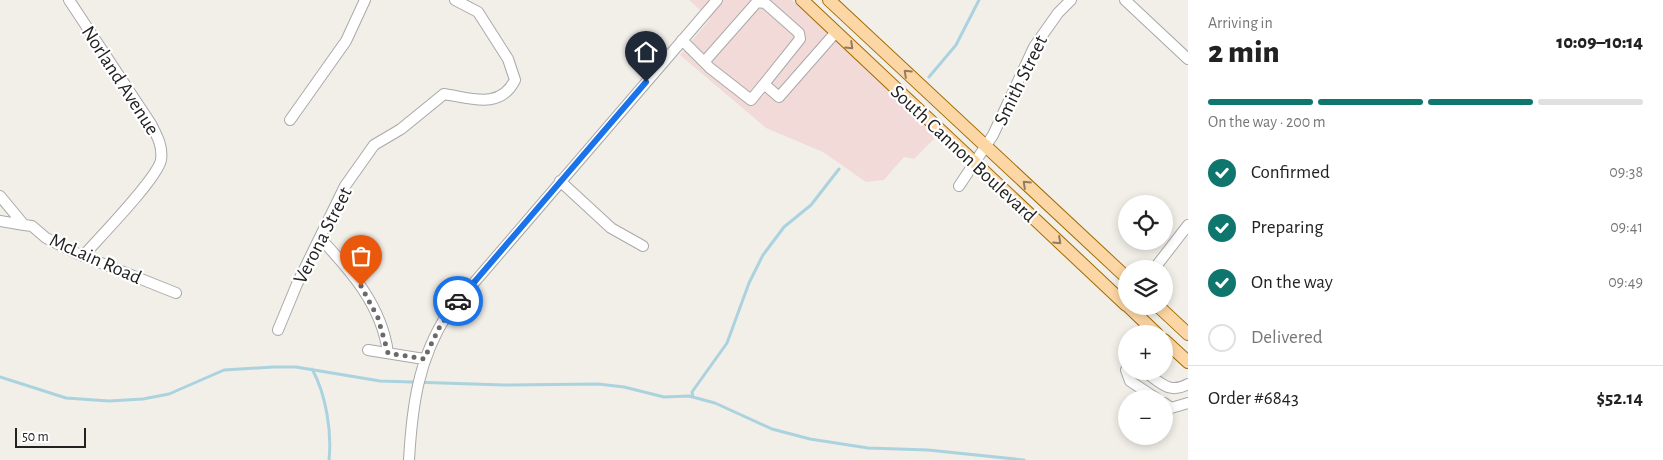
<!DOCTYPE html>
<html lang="en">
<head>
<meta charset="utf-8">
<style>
	:root { --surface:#fff; --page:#f6f6f6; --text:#222; --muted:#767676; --line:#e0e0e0; --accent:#0f766e }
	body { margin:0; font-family:"Alegreya Sans",sans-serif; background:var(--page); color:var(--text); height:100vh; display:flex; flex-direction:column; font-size:19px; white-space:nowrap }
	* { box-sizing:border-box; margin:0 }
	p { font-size:16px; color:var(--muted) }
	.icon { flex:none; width:28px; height:28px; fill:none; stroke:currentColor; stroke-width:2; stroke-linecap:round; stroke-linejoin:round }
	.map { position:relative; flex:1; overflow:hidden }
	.drawer { display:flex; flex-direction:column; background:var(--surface); width:475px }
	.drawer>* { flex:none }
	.fabs { position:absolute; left:1118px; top:195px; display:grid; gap:10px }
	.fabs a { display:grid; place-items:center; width:55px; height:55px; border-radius:50%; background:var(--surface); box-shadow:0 2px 8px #0003; font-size:25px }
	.scale { position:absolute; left:15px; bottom:12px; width:71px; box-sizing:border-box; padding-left:5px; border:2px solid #222; border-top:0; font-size:14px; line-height:18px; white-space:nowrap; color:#222; -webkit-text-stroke:4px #fff; paint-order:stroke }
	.pin { position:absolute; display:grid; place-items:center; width:42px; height:42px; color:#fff; margin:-51px -21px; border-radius:50% 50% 50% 0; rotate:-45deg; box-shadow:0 0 5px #0007 }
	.pin .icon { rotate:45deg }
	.courier { position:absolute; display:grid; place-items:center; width:50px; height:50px; margin:-25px; border:4px solid #1a73e8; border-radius:50%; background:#fff; color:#222; box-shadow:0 1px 6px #0007 }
	.overview em { font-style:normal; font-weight:800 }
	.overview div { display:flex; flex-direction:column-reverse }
	.overview { display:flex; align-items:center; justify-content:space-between; height:85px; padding:0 20px }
	h1 { font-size:32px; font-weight:800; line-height:38px }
	.bar { display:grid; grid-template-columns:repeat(4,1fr); gap:8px 5px; align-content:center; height:60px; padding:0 20px }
	.bar i { height:6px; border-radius:4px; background:var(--line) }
	.bar .selected { background:var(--accent) }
	.bar p { grid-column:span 4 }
	.line { display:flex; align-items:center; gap:12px; padding:0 20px; border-top:1px solid var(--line) }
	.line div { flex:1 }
	ol { padding:0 20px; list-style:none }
	li { display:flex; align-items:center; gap:15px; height:55px }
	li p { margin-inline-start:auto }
	li .icon { padding:5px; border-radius:50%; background:var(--accent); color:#fff; stroke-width:4 }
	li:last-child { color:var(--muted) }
	li i { width:28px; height:28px; border:2px solid var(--line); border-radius:50% }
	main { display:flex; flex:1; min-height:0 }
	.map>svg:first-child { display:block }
</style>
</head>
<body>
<main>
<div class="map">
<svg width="1188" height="460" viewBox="0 0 1188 460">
	<rect width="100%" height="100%" fill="#f2efe9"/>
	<path fill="#f2dad9" d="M 689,0 L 792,0 L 937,136 L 914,159 L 904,157 L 884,180 L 866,182 L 823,152 L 766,128 L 680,55 L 710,19 Z"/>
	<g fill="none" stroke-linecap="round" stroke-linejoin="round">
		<path stroke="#aad3df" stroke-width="3" d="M 929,77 L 956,45 L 979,0
			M 312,369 C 326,394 332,432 329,460
			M 0,377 L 66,398 L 109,401 L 143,399 L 169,394 L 224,370 L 273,367 L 296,367 L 380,381 L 504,385 L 598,384 L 624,387 L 664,397 L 689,396 L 715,403 L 772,429 L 810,439 L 868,448 L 928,450 L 1024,460
			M 693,397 L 692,392 L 727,343 L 749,283 L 763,255 L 784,227 L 811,205 L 839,169"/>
		<g stroke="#a9a9a9" stroke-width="12">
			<path id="minor" d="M 69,0 L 151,124 C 157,136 163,146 161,160 C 157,179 99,238 83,256
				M 1125,0 L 1188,59
				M 682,40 L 710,68 L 751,100 L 764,84 L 779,97 L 836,32
				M 705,61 L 757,2 L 765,3 L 799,33 L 800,39 L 764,84
				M 290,120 L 346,41 L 365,0
				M 560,181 L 611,228 L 643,246
				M 959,186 L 993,135 L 1034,47 L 1058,13 L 1071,0
				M 0,196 L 24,225 L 32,226 L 46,238 L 76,253 L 176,293
				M 0,221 L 24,225
				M 320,238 C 351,271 382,306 388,353
				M 1154,269 L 1188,225
				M 278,330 L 297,284 L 345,186 L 374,145 L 401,129 L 444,94 C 471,98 500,110 515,80 L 508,59 L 478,12 L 455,0
				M 368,350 L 424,359
				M 1126,370 L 1130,381 L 1157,399
				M 1144,371 C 1160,382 1169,395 1188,384
				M 1164,403 L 1171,408 L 1188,403
				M 409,460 C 412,407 418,359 448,313 L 717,0"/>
		</g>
		<g stroke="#a06b00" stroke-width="14">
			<path id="major" d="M 802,0 L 1126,305
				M 829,0 L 1126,277
				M 1128,306 L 1157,334
				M 1158,306 L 1188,334
				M 1164,340 L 1188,362"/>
		</g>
		<use href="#minor" stroke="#fff" stroke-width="10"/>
		<use href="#major" stroke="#fcd6a4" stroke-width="12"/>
	</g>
	<defs><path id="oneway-chevron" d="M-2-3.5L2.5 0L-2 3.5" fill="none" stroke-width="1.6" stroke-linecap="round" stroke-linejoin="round" transform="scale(1.25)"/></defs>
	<g stroke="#8f7c63">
		<use href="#oneway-chevron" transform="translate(850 46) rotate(44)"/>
		<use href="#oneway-chevron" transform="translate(907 73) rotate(-137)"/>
		<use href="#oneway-chevron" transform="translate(1026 184) rotate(-137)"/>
		<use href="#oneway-chevron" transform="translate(1058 241) rotate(43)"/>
	</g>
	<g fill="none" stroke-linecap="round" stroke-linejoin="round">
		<path stroke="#6b6a68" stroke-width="5" stroke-dasharray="0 9" d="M 361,286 L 378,318 L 388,353 L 424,359 L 440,326 L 458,301"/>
		<path stroke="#1a73e8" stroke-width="6" d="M 458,301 L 646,82"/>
	</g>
	<g text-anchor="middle" stroke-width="4.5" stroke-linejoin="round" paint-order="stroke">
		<g font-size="20" fill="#222" stroke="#fff">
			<text transform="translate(121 80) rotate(57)" y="7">Norland Avenue</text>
			<text transform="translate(1020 80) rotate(-64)" y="7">Smith Street</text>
			<text transform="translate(964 153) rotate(43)" y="7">South Cannon Boulevard</text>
			<text transform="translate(322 235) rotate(-63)" y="7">Verona Street</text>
			<text transform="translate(96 258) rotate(24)" y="7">McLain Road</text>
		</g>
	</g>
</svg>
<div class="fabs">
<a><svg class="icon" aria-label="locate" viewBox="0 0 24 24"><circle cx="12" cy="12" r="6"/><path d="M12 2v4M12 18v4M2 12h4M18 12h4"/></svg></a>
<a><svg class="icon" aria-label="layers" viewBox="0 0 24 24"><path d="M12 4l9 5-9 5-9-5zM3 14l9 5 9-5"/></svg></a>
<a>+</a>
<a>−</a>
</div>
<div class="scale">50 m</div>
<div class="pin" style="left:361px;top:286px;background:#ea580c"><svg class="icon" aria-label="bag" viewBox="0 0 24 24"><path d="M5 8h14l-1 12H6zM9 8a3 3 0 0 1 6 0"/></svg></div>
<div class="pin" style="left:646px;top:82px;background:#1f2937"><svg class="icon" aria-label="home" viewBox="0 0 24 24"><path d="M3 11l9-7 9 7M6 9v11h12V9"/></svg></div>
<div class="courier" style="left:458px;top:301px"><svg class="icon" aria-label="car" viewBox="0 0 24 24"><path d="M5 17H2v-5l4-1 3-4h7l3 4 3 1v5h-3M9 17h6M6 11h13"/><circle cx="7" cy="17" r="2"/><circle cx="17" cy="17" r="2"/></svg></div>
</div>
<section class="drawer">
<div class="overview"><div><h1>2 min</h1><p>Arriving in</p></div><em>10:09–10:14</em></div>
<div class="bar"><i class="selected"></i><i class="selected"></i><i class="selected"></i><i></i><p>On the way · 200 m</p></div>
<ol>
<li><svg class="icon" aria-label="check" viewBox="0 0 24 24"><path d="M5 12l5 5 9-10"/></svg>Confirmed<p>09:38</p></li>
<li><svg class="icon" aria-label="check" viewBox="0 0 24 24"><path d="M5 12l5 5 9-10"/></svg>Preparing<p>09:41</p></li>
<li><svg class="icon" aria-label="check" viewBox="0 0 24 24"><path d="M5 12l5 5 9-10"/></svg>On the way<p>09:49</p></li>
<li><i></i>Delivered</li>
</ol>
<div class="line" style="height:65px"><div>Order #6843</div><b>$52.14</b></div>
</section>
</main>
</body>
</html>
